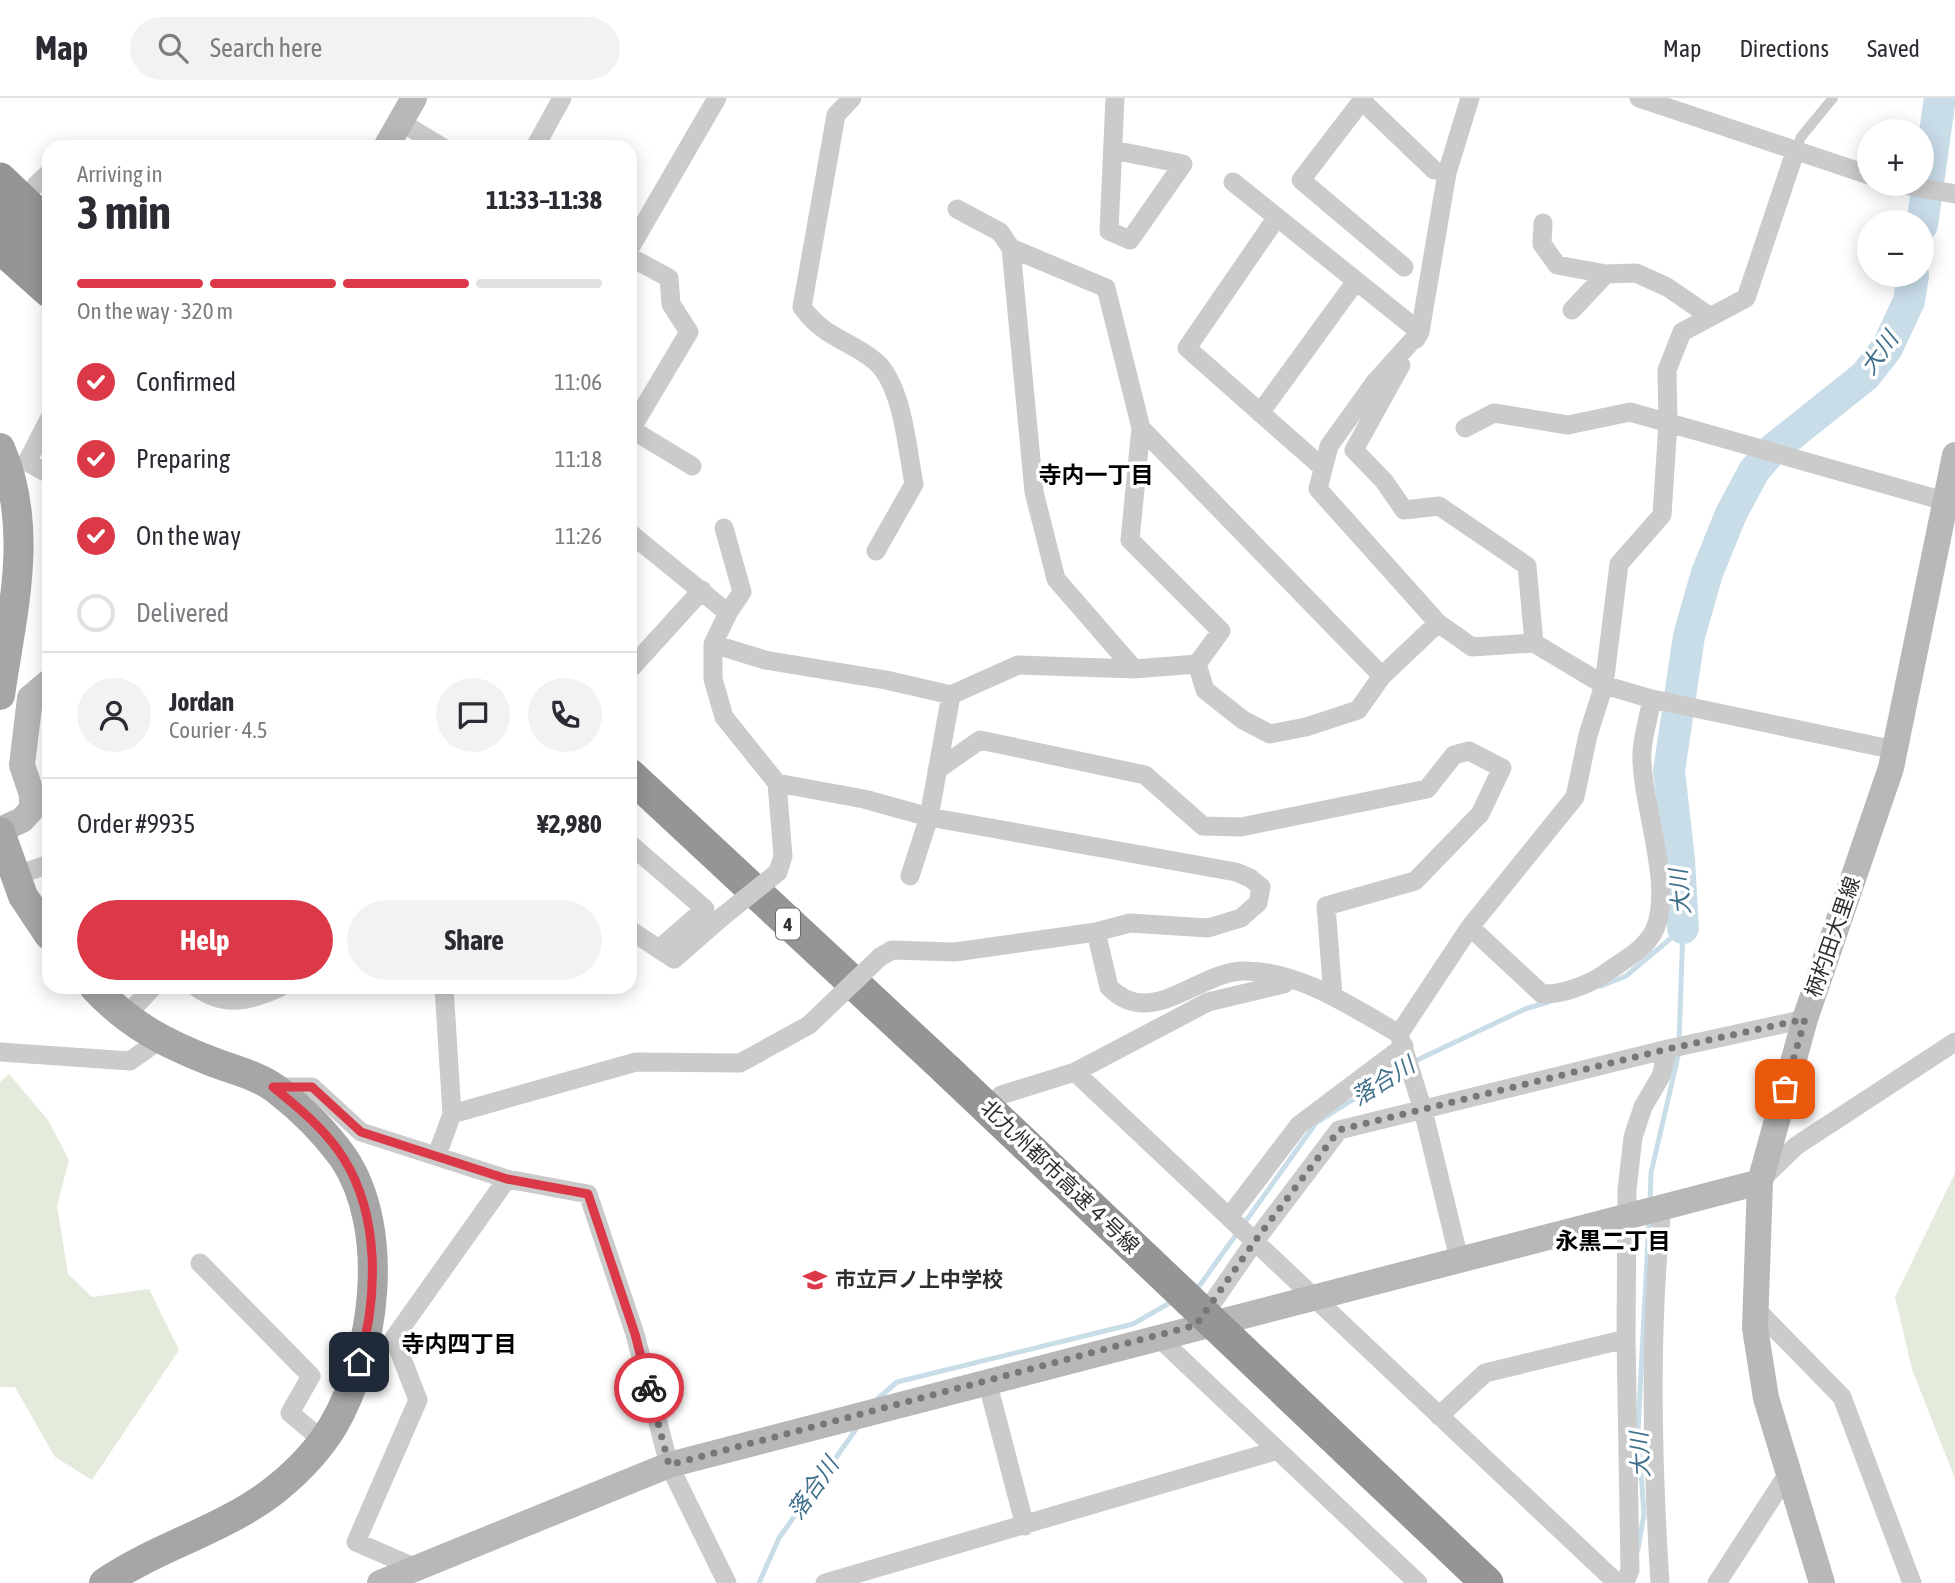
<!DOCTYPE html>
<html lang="en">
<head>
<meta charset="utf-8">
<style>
	:root { --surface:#fff; --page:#f2f2f3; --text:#2b2b33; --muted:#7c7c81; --line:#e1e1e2; --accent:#db3948 }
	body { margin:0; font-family:"Asap Condensed","Noto Sans JP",sans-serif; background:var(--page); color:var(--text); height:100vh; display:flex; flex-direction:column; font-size:26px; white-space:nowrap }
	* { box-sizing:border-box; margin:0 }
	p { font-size:23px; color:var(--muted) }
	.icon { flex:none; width:38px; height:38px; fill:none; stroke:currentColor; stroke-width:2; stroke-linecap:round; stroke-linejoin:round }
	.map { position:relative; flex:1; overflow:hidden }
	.sheet { position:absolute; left:42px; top:42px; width:595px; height:854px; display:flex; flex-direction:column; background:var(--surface); border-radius:21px; box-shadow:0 4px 18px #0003 }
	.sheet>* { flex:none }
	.controls { position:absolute; left:1857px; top:21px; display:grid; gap:14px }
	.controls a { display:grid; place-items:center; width:77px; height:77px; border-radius:50%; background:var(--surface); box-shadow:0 4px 18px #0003; font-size:35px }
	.pin { position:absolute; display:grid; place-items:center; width:60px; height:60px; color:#fff; margin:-30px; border-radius:14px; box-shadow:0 4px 10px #0006 }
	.courier { position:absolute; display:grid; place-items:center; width:70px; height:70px; margin:-35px; border:5px solid #db3948; border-radius:50%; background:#fff; color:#222; box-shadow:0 2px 9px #0007 }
	.head em { font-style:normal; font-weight:700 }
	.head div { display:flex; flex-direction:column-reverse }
	.head { display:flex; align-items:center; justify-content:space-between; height:119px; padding:0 35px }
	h1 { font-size:46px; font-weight:700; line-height:52px }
	.bar { display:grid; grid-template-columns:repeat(4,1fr); gap:10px 7px; align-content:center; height:84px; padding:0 35px }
	.bar i { height:9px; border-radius:5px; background:var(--line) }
	.bar .active { background:var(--accent) }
	.bar p { grid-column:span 4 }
	.line { display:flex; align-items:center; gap:18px; padding:0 35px; border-top:2px solid var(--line) }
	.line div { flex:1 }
	.round { display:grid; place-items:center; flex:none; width:74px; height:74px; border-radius:37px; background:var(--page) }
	ol { padding:0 35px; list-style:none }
	li { display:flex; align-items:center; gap:21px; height:77px }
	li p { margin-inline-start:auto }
	li .icon { padding:7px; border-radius:50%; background:var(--accent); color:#fff; stroke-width:4 }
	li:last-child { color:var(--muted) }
	li i { width:38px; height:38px; border:4px solid var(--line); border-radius:50% }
	.button { display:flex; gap:14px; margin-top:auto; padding:14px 35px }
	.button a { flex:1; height:80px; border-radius:42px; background:var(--accent); color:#fff; font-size:28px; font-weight:700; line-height:80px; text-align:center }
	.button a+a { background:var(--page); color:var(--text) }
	header { display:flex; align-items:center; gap:42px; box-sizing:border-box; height:98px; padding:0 35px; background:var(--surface); border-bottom:2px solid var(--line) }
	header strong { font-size:33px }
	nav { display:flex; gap:38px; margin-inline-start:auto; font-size:24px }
	.search { width:490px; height:63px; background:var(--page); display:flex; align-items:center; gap:18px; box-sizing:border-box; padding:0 24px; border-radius:38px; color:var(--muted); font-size:26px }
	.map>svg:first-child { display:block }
</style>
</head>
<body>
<header>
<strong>Map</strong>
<div class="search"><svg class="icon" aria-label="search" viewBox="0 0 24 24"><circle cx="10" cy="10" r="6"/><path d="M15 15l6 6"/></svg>Search here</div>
<nav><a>Map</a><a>Directions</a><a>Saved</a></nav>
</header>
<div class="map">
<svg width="1955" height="1485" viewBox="0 0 1955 1485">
	<rect width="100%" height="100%" fill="#fff"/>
	<path fill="#e4eadc" d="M 9,976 L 48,1022 L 69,1062 L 57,1108 L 68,1176 L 92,1199 L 149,1191 L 179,1252 L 92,1382 L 55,1359 L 15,1289 L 0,1289 L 0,984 Z
		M 1955,1075 L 1955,1381 L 1912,1271 L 1895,1199 Z"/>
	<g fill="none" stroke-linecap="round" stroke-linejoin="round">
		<path stroke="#c9dde9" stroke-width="5" d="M 1601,888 L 1626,878 L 1683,830
			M 1679,944 L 1683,830
			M 1413,964 L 1525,911 L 1548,904
			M 1650,1105 L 1651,1075 L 1679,954
			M 1193,1191 L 1200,1187 L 1316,1025 L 1405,969
			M 874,1304 L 897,1284 L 1133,1226 L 1173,1203
			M 1638,1451 L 1644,1416 L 1638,1332 L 1649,1122
			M 759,1485 L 779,1440 L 859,1327"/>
		<path stroke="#c9dde9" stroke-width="32" d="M 1922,127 L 1940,0
			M 1683,830 L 1679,762 L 1669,673 L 1689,538 L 1707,475 L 1731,416 L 1754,373 L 1771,353 L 1865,278 L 1887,250 L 1909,203 L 1913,177"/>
		<path stroke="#cbcbcb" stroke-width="10" d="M 1795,53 L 1801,39 L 1833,0"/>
		<path stroke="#cbcbcb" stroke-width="19" d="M 852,0 L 836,17 L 802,209 C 824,240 848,241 875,263 C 903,287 907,351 914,386 L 876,453
			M 1364,0 L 1301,82 L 1404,169
			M 1639,0 L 1869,77
			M 1362,3 L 1434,72
			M 401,24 L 442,49
			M 535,49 L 562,0
			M 1113,52 L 1183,66 L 1130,142 L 1109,133 L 1115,0
			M 1233,84 L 1420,234 L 1416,241
			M 1898,86 L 1955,96
			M 36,87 L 49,75
			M 957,111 L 1000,134 L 1011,150
			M 1277,119 L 1187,250 L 1323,370
			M 1543,125 L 1542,146 L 1557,167 L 1606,176
			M 630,150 L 717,0
			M 630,159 L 669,180 L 671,206 L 689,234 L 630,333
			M 1572,212 L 1606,176 L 1636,175 L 1667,189 L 1708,217
			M 1401,267 L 1354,352 L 1384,383 L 1404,412 L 1439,408 L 1527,468 L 1534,545 L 1472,549 L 1438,525
			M 1260,315 L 1356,183
			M 49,321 L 27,364 L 49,376
			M 1465,330 L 1494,315 L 1568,327 L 1630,314 L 1955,406
			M 631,331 L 692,368
			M 724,430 L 742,494 L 728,515
			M 630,435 L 728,515 L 713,546 L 713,581 L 724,619 L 777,685 L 783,758 L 778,774
			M 1534,545 L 1604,587 L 1652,601 L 1895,652
			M 713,546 L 765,562 L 886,582 L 951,597 L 1018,567 L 1134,571 L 1056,481 L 1034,394 L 1011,150 L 1106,190 L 1141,330 L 1382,578 L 1438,525 L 1318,391 L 1329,348 L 1375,284 L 1420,234 L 1447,75 L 1470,0
			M 630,565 L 633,568 L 702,492
			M 1197,566 L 1205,592 L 1243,622 L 1270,636 L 1306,629 L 1358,612 L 1382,578
			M 1134,571 L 1197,566 L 1221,533 L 1130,442 L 1141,330
			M 937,672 L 980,642 L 1145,677 L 1203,728 L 1241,729 L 1427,691 L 1454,657 L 1469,653 L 1502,670 L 1480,716 L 1415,783 L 1326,808 L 1333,898
			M 777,685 L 864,701 L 929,719 L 1236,774 L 1250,780 L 1261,789 L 1258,805 L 1241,820 L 1208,830 L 1130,825 L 1096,834 L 955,854 L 892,852 L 880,859
			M 630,746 L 705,811 L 659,851
			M 15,778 L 49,766
			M 910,778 L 929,719 L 951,597
			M 1470,829 L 1542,896 C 1562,897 1591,886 1607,874 C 1624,862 1646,851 1655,831 C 1674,785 1640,704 1642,654 C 1643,637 1649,618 1652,601
			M 630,832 L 674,861 L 722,819
			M 1096,834 L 1109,889 C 1150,932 1197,875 1242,873 C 1297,871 1354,910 1399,936 L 1423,1012 L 1459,1161
			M 196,889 C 224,910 251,903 281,889
			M 125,919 L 153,889
			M 1399,936 L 1470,829 L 1575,699 L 1588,637 L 1604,587 L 1619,466 L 1662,417 L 1668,325 L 1667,272 L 1682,234 L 1746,200 L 1795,54
			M 0,954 L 130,963 L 161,941
			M 1075,974 L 1617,1485
			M 273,989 L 312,989 L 361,1034 L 507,1081 L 588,1096 L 635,1236 L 669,1367 L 727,1485
			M 1001,997 L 1075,974 L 1208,904 L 1284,886
			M 452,1016 L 636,964 L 740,965 L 809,927
			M 437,1057 L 452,1016 L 444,889
			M 1760,1083 L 1796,1048 L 1955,944
			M 1229,1119 L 1299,1027 L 1404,948
			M 200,1165 L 311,1278 L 290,1315 L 322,1342
			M 1756,1211 L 1842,1299 L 1912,1485
			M 1199,1224 L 1255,1143 L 1339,1032 L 1668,951 L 1805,921
			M 1157,1238 L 1418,1485
			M 987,1283 L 1025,1428
			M 1439,1318 L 1485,1275 L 1626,1241 L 1627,1092 L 1633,1039 L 1643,1009 L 1661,978 L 1668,951
			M 416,1470 L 356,1444 L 418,1302 L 394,1240 L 507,1081
			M 825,1485 L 1278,1352
			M 1625,1485 L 1630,1472 L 1626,1241
			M 1660,1485 C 1652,1359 1649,1234 1662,1108
			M 1717,1485 L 1787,1377"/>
		<path stroke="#b8b8b8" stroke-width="26" d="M 386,49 L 414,0
			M 0,732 L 22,722 L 32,711 L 32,697 L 22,667 L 30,600 L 49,584
			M 380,1485 L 669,1367 L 1760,1084
			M 1822,1485 L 1766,1300 L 1755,1230 L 1760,1084 L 1805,921 L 1891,670 L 1955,357"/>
		<path stroke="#a6a6a6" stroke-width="30" d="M 0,350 C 35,430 12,514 0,597
			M 0,734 L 23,798 L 49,837
			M 94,889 C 129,927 166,946 213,964 C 234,972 259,978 276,991 C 302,1011 324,1033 343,1059 C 392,1132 375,1256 333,1328 C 319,1351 297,1374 276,1391 C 224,1432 158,1448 104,1485"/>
		<path stroke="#959595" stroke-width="33" d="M 0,81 L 41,120
			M 0,111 L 49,158
			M 0,149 L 49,193
			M 630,677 L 948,973"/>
		<path stroke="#cbcbcb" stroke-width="19" d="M 722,819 L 778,774
			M 809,927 L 880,859"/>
		<path stroke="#959595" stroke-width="33" d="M 948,973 L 1487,1485"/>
	</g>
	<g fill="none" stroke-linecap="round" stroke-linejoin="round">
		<path stroke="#777" stroke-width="7" stroke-dasharray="0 12.6" d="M 649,1290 L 669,1367 L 1196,1227 L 1255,1143 L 1339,1032 L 1668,951 L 1805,921 L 1785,991"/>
		<path stroke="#db3948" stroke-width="9" d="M 359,1264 C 378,1200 380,1119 344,1061 C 326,1032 299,1010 273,989 L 312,989 L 361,1034 L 507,1081 L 588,1096 L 635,1236 L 649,1290"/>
	</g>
	<defs>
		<g id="school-bare" transform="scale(1.89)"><path d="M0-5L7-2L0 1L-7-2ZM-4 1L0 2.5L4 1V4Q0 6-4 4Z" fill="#db3948" stroke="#fff" stroke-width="2.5" paint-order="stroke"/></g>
	</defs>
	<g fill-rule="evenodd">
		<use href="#school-bare" x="815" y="1182"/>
	</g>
	<g text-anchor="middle" stroke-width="7" stroke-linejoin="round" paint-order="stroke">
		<rect fill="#fff" stroke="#6d6d6d" stroke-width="2" x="776" y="810.5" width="24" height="31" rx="5"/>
		<g font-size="19" font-weight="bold" fill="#2e2e2e">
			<text x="788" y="833">4</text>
		</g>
		<g font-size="21" fill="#2e2e2e" stroke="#fff">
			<text transform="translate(1833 839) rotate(-71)" y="7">柄杓田大里線</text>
			<text transform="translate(1060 1079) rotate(44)" y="7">北九州都市高速４号線</text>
		</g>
		<g font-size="21" font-weight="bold" fill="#2e2e2e" stroke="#fff" text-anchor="start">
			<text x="835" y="1189">市立戸ノ上中学校</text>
		</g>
		<g font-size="23" font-style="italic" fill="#406f8b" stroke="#fff">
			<text transform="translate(1879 255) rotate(-54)" y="8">大川</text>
			<text transform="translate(1680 794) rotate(-95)" y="8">大川</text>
			<text transform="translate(1383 983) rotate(-32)" y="8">落合川</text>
			<text transform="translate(1640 1357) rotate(-93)" y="8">大川</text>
			<text transform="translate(813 1390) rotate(-55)" y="8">落合川</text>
		</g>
		<g font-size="23" font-weight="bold" fill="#000" stroke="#fff">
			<text x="1096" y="385">寺内一丁目</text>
			<text x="1613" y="1151">永黒二丁目</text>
			<text x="459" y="1254">寺内四丁目</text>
		</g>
	</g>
</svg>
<div class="controls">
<a>+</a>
<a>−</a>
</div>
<div class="pin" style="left:1785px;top:991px;background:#ea580c"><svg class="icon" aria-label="bag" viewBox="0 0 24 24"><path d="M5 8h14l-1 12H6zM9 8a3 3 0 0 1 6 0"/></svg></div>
<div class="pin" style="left:359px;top:1264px;background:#1f2937"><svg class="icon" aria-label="home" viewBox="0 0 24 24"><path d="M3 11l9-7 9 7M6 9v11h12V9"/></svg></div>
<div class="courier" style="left:649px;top:1290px"><svg class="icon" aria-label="bike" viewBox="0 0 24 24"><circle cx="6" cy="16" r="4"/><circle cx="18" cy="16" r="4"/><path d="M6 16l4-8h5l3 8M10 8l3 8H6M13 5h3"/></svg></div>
<section class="sheet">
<div class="head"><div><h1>3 min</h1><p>Arriving in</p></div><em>11:33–11:38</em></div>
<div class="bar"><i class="active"></i><i class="active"></i><i class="active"></i><i></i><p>On the way · 320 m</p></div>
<ol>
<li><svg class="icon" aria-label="check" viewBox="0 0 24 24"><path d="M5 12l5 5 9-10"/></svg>Confirmed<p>11:06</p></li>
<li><svg class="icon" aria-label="check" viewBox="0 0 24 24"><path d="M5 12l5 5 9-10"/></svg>Preparing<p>11:18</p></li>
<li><svg class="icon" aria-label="check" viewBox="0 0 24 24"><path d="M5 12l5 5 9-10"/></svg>On the way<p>11:26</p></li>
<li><i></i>Delivered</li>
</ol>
<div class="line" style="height:126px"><a class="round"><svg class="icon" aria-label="person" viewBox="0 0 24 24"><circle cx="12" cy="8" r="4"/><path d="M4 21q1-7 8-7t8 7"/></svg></a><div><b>Jordan</b><p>Courier · 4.5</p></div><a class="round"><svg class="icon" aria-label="chat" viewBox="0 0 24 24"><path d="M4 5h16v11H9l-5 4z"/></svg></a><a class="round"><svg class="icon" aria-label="phone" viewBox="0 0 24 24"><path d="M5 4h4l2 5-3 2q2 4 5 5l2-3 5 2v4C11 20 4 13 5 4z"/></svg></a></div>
<div class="line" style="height:91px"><div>Order #9935</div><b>¥2,980</b></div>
<div class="button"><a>Help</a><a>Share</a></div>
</section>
</div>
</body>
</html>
